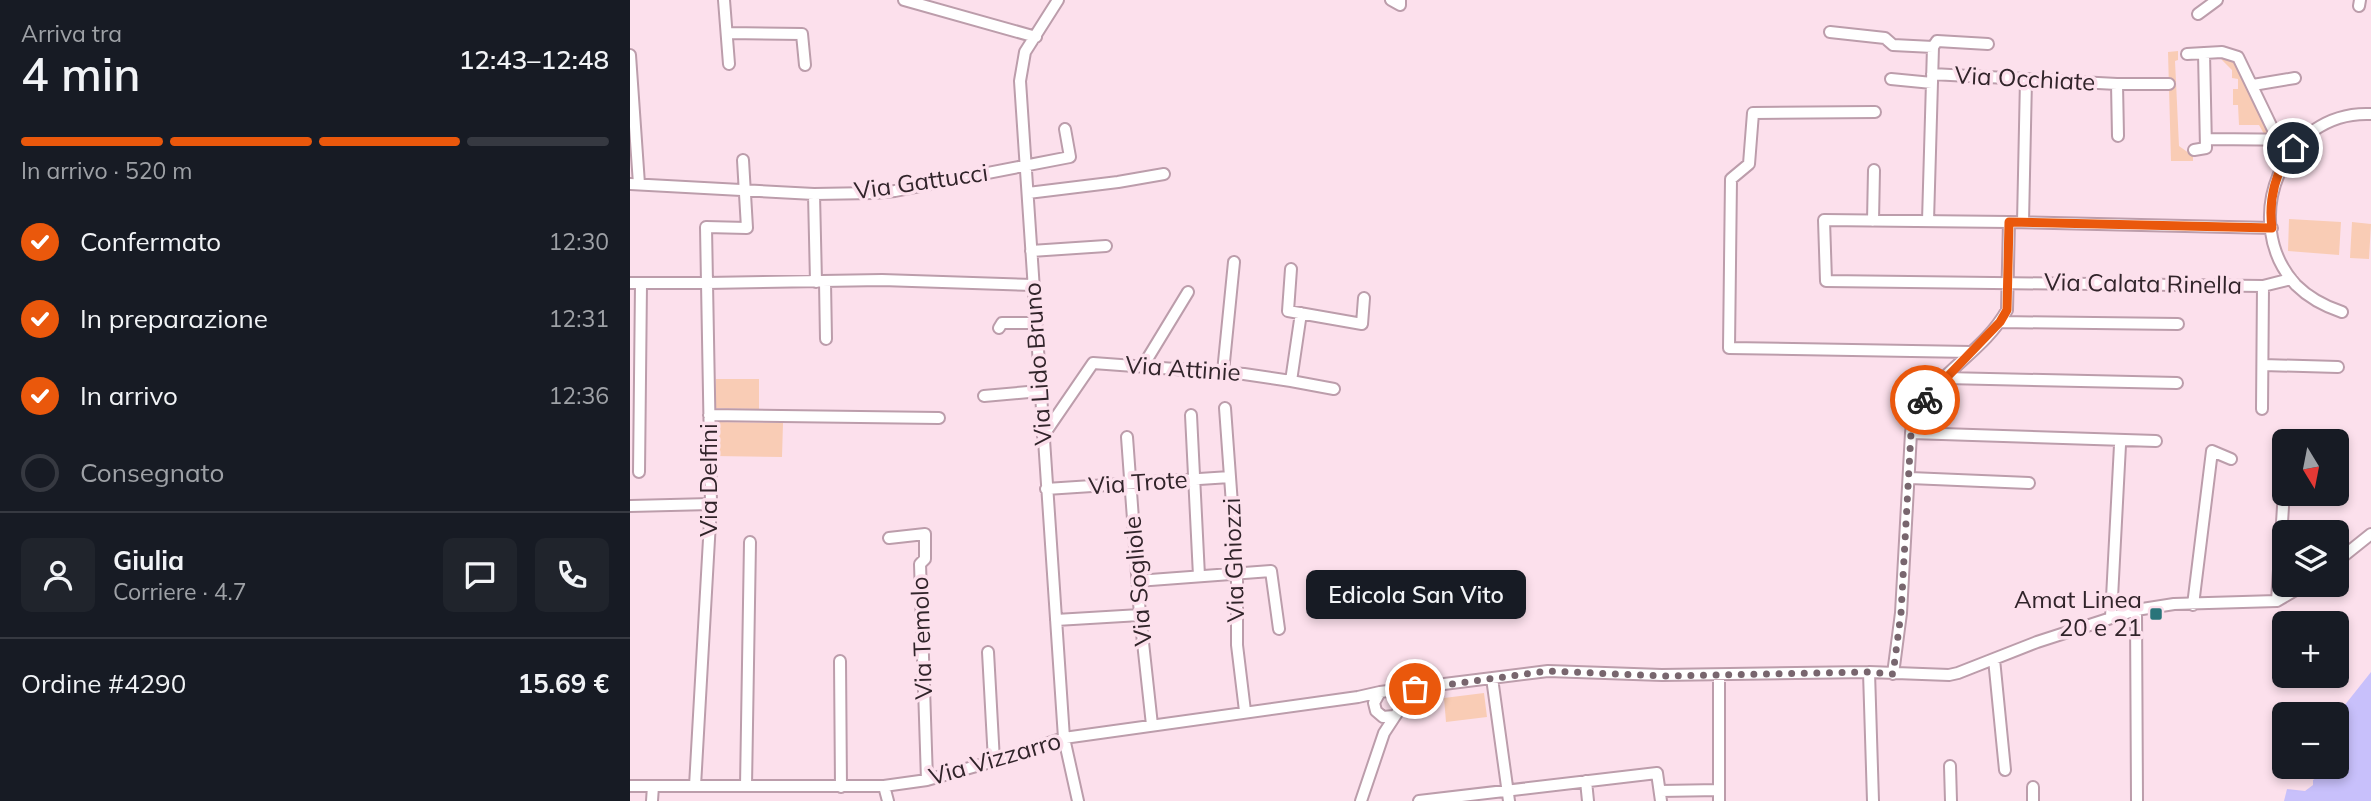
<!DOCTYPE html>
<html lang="it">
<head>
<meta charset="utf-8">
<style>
	:root { --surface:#171b24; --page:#20242c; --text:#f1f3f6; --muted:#9ea1a6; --line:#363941; --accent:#ea580c }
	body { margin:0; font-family:Mulish,sans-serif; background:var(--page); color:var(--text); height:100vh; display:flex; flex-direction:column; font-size:26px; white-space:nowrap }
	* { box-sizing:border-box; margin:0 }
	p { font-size:23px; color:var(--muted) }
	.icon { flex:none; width:38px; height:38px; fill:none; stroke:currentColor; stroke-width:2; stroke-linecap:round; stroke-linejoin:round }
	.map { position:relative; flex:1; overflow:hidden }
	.drawer { display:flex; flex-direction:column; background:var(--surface); width:630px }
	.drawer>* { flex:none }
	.needle { width:46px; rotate:170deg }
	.fabs { position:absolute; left:1642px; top:429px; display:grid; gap:14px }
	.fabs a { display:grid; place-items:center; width:77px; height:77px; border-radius:10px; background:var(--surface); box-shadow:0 4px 10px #0003; font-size:35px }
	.pin { position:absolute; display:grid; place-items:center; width:60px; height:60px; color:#fff; margin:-30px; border:4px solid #fff; border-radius:50%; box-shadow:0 2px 7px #0007 }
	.courier { position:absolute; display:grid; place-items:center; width:70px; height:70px; margin:-35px; border:5px solid #ea580c; border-radius:50%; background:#fff; color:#222; box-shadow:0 2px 9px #0007 }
	.bubble { position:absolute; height:49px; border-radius:10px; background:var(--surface); box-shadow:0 4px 10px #0003; font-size:23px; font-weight:600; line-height:49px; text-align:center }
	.headline em { font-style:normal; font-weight:600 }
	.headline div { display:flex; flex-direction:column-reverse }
	.headline { display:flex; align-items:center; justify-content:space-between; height:119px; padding:0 21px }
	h1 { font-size:46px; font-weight:600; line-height:52px }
	.bar { display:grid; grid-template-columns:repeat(4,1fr); gap:10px 7px; align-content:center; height:84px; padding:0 21px }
	.bar i { height:9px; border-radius:5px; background:var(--line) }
	.bar .selected { background:var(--accent) }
	.bar p { grid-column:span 4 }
	.line { display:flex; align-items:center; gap:18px; padding:0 21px; border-top:2px solid var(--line) }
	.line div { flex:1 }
	.round { display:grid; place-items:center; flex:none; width:74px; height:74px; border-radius:10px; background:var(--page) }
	ol { padding:0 21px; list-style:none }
	li { display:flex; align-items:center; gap:21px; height:77px }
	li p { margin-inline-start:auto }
	li .icon { padding:7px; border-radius:50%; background:var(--accent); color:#fff; stroke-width:4 }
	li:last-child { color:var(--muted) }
	li i { width:38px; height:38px; border:4px solid var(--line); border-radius:50% }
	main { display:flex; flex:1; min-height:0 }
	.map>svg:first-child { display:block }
</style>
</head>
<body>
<main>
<section class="drawer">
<div class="headline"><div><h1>4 min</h1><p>Arriva tra</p></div><em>12:43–12:48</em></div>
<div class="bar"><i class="selected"></i><i class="selected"></i><i class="selected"></i><i></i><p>In arrivo · 520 m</p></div>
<ol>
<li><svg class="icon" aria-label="check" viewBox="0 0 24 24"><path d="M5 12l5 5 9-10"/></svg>Confermato<p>12:30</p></li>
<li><svg class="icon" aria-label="check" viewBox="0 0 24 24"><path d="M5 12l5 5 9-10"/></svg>In preparazione<p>12:31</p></li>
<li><svg class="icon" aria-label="check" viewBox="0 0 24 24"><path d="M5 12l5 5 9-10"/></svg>In arrivo<p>12:36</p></li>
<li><i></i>Consegnato</li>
</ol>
<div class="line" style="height:126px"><a class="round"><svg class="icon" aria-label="person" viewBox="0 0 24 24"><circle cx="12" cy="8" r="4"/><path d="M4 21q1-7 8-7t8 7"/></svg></a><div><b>Giulia</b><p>Corriere · 4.7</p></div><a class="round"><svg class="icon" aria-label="chat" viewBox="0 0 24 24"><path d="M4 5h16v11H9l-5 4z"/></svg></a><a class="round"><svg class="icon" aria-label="phone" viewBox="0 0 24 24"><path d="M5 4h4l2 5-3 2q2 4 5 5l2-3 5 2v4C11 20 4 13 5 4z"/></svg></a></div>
<div class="line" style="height:91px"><div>Ordine #4290</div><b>15.69 €</b></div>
</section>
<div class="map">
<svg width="1741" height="801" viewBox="0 0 1741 801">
	<rect width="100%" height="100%" fill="#fce0ec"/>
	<path fill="#f9ccb5" d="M 1548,51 L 1548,60 L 1545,61 L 1549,146 L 1563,156 L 1563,161 L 1541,161 L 1538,52 Z
		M 1590,58 L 1599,58 L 1606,60 L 1644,134 L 1634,134 L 1629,125 L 1609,125 L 1608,105 L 1603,105 L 1603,89 L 1608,89 L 1608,79 L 1602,78 L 1602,70 Z
		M 1659,219 L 1711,222 L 1709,255 L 1658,251 Z
		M 1722,222 L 1741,224 L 1739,259 L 1720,258 Z
		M 86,379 L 129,379 L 129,409 L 85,408 Z
		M 86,422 L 153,423 L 152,457 L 85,456 Z
		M 854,693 L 857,717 L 816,722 L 814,698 Z"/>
	<path fill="#c8c0fb" d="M 1741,672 L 1741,801 L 1654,801 L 1657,789 L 1675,791 L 1683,785 L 1683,780 L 1689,776 L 1685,767 L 1706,766 L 1706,736 L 1710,733 L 1710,728 L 1716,722 L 1714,706 Z"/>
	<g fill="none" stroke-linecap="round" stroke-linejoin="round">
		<g stroke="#bc9dab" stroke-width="14">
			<path id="minor" d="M 94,0 L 99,64
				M 274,0 L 406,37
				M 428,0 L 395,52 L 390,81 L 434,738 L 448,801
				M 761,0 L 770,5 L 770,0
				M 1729,6 L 1730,0
				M 1568,14 L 1587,0
				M 1200,32 L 1255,38 L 1263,45 L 1303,47
				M 97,33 L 172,34 L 175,65
				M 1557,54 L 1592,52 L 1608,57 L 1648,140
				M 0,55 L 9,184
				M 1302,74 L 1487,84 L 1539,84
				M 1261,79 L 1302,83
				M 1487,84 L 1488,136
				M 1623,85 L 1665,78
				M 1245,112 L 1123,113 L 1119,164 L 1101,179 L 1099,348 L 1341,352
				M 1576,139 L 1671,140
				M 1564,150 L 1576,148 L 1574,53
				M 0,184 L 184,194 L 243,193 L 265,191 L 440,157 L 435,129
				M 398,193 L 488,182 L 534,174
				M 184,194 L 186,282
				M 1243,221 L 1244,170
				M 1298,221 L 1303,47 L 1307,41 L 1358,44
				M 1393,222 L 1396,79
				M 1642,228 L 1379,222 L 1194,220 L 1196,281 L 1633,286 L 1661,279
				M 401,251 L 476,246
				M 661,269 L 658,311 L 732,324 L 734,298
				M 195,282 L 196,339
				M 0,283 L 77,283 L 76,227 L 117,228 L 113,160
				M 1712,312 C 1694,306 1679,298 1666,285 C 1608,222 1653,110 1741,114
				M 1370,322 L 1548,324
				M 369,328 L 372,323 L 406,323
				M 1633,365 L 1708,367
				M 513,366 L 558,292
				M 593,372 L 604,262
				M 1315,378 L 1547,383
				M 661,381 L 704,389
				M 354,396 L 410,391
				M 595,408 L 607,573 L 607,645 L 615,711
				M 1632,409 L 1633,286
				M 79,415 L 309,418
				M 561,415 L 569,576
				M 1281,433 L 1526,441
				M 413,436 L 463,363 L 614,374 L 661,381 L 671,313
				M 497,437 L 510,615 L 522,725
				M 9,472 L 11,284
				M 1280,478 L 1399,483
				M 416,489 L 600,477
				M 0,506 L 81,504
				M 259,538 L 295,534 L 295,559 L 290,564 L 297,780
				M 1706,562 L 1741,534
				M 507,581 L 641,571 L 649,629
				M 1647,601 L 1654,491
				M 1563,605 L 1582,451 L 1601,459
				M 1506,610 L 1507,801
				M 1481,617 L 1490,445
				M 426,620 L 510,615
				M 358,652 L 364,761
				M 1364,659 L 1375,770
				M 210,661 L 211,787
				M 1239,672 L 1243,801
				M 1263,674 L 1271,613 L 1281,433 C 1282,426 1282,417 1286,412 C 1309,372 1355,350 1377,310 L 1379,222
				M 862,678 L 879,801
				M 764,716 L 753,717 L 746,711 L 744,703 L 750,692 L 918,671 L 1032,675 L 1239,672 L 1319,675 L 1328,673 L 1407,642 L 1506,610 L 1544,604 L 1647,601 L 1676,584
				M 1320,766 L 1321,801
				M 956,781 L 958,801
				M 0,786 L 254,786 L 297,780 L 364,761 L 434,738 L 728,697 L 750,692
				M 65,786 L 81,504 L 77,283 L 252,280 L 403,285
				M 116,786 L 120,542
				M 254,786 L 258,801
				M 1403,787 L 1403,801
				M 1030,791 L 1089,790
				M 22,801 L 23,786
				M 731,801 L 754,733 L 771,707 L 770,697 L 763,691
				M 789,801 L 1027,773 L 1031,801
				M 1089,801 L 1089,675"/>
		</g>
		<use href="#minor" stroke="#fff" stroke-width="10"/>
	</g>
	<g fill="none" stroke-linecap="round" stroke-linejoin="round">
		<path stroke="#78666e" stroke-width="7" stroke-dasharray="0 12.6" d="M 785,689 L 918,671 L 1032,676 L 1239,672 L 1263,674 L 1271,613 L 1281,433 L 1284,414 L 1295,400"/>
		<path stroke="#ea580c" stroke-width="9" d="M 1295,400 L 1370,322 L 1377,310 L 1379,222 L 1642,228 C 1638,199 1646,170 1663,148"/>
	</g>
	<rect fill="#2a747a" stroke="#fce0ec" stroke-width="2.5" x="1519" y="607" width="14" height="14" rx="3.5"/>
	<g text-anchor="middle" stroke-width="7" stroke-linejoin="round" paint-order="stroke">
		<g font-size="24" fill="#31242a" stroke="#fce0ec">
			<text transform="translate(1395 79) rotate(3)" y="8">Via Occhiate</text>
			<text transform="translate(291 182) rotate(-8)" y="8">Via Gattucci</text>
			<text transform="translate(1513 284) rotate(1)" y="8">Via Calata Rinella</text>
			<text transform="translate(408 364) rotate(-94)" y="8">Via Lido Bruno</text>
			<text transform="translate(553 369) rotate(4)" y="8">Via Attinie</text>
			<text transform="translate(79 480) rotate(-90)" y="8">Via Delfini</text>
			<text transform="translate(508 483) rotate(-4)" y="8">Via Trote</text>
			<text transform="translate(604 560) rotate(-92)" y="8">Via Ghiozzi</text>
			<text transform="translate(508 581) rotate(-95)" y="8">Via Sogliole</text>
			<text transform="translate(292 638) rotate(-92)" y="8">Via Temolo</text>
			<text transform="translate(365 759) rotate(-16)" y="8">Via Vizzarro</text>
		</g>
		<g font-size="24" fill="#31242a" stroke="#fce0ec" text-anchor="end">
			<text x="1512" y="608">Amat Linea<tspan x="1512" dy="28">20 e 21</tspan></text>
		</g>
	</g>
</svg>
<div class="fabs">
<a><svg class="needle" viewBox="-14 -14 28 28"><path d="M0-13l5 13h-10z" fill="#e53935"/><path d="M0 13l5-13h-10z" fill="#9ea1a6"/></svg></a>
<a><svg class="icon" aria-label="layers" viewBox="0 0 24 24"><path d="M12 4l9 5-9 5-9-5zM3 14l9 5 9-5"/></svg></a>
<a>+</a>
<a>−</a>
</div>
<div class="pin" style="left:785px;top:689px;background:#ea580c"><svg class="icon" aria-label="bag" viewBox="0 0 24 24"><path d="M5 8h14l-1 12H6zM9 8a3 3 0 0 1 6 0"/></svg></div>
<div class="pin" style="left:1663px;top:148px;background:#1f2937"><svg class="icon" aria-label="home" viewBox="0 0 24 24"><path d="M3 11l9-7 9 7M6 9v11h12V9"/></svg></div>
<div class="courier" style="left:1295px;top:400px"><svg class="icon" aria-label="bike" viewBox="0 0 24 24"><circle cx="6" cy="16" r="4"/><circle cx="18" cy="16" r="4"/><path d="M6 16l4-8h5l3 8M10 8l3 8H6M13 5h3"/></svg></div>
<div class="bubble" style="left:676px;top:570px;width:220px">Edicola San Vito</div>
</div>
</main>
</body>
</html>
